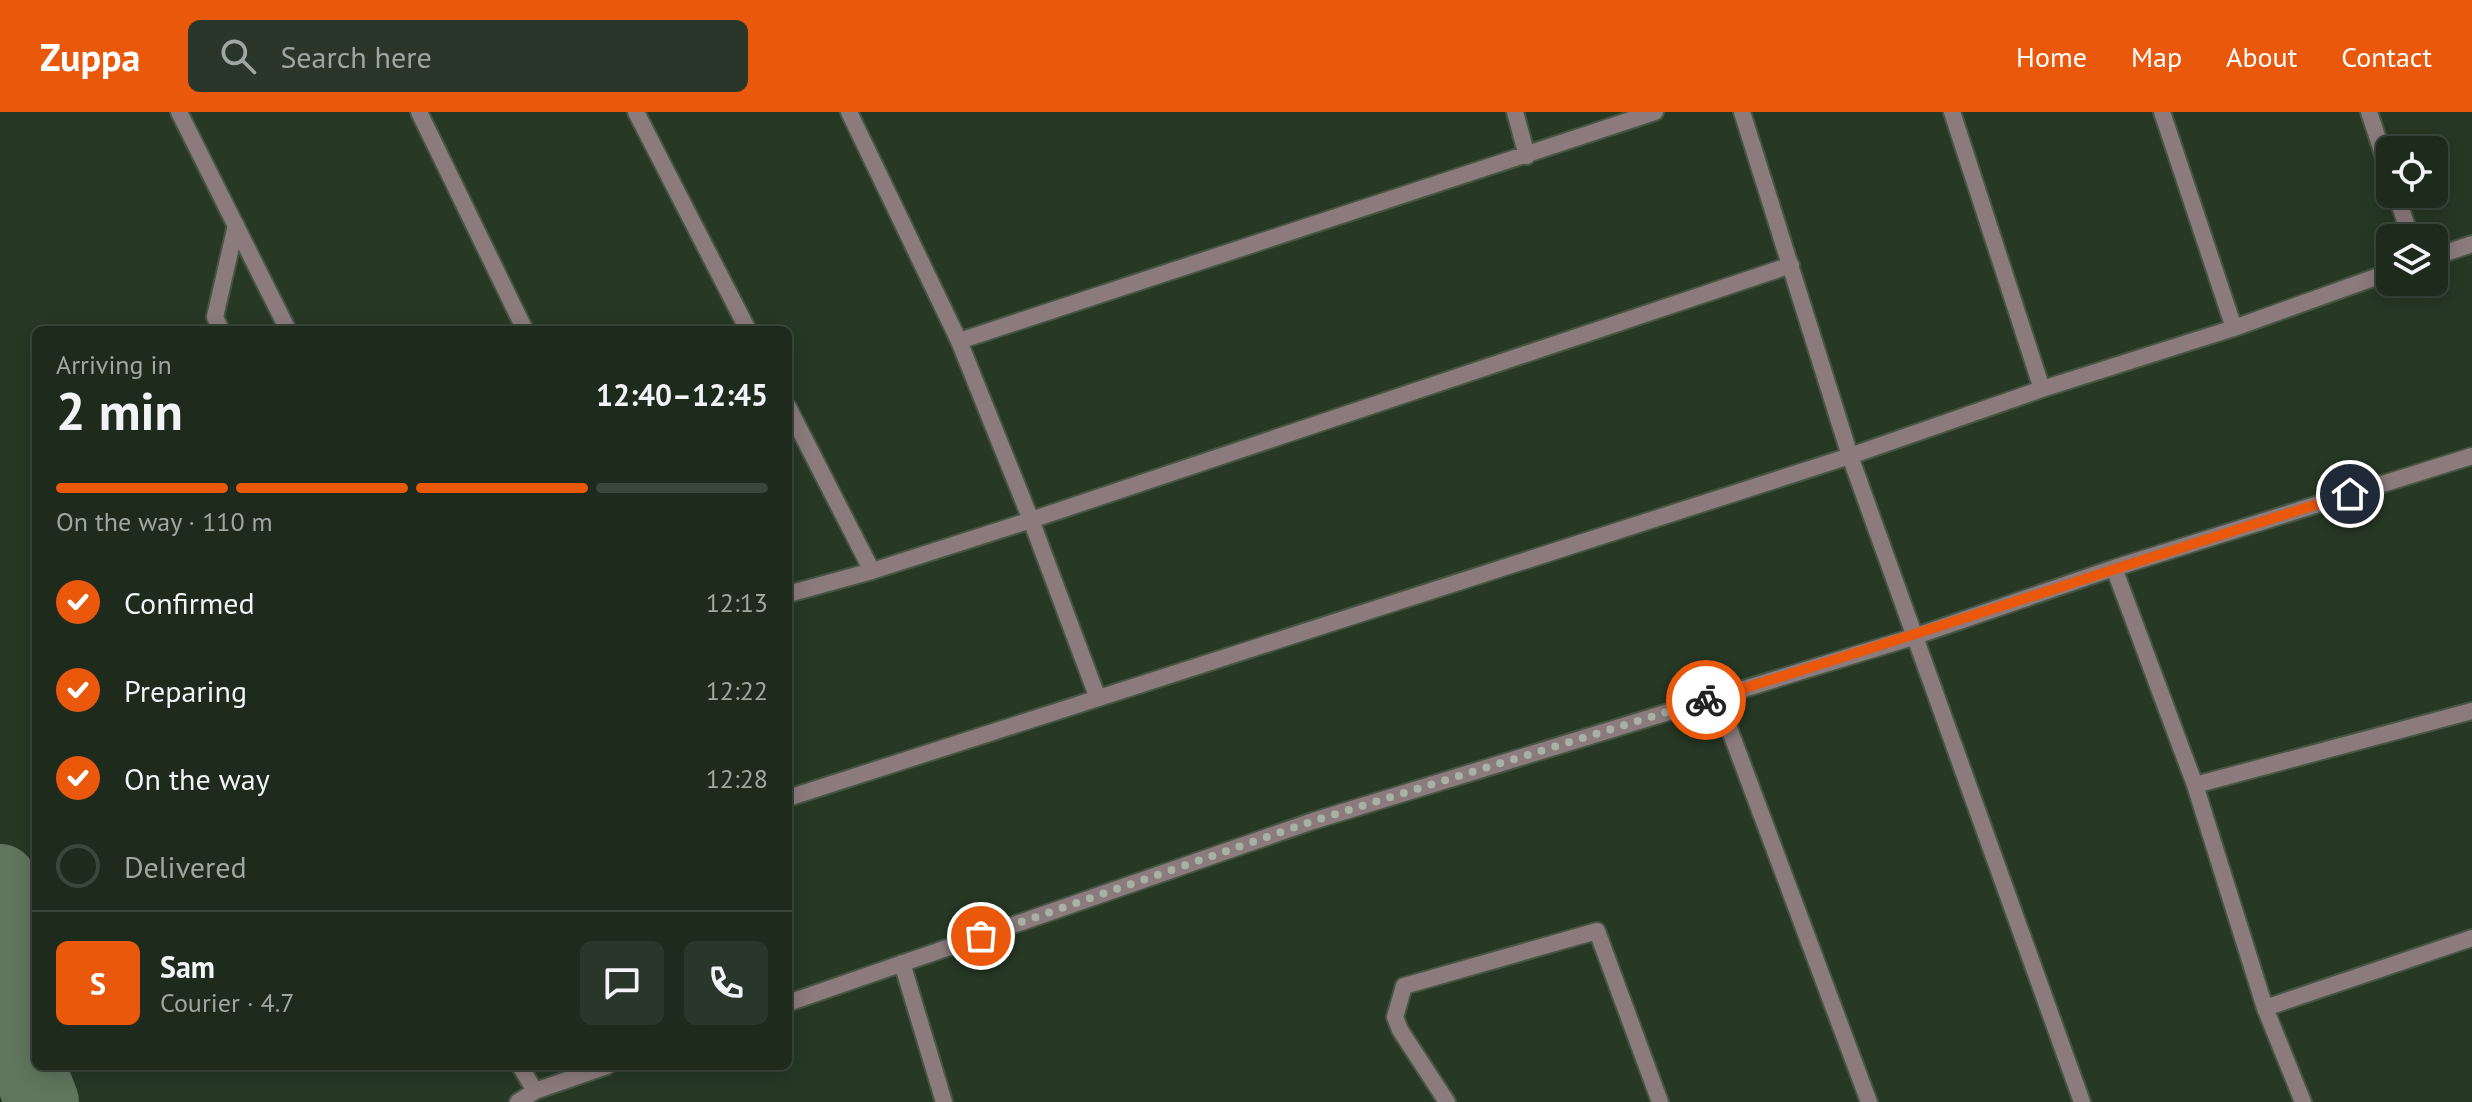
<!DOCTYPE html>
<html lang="en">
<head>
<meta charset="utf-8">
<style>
	:root { --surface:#1d2a1c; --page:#2a3629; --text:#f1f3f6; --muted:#a0a7a3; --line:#3b463b; --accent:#ea580c }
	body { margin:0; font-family:"PT Sans",sans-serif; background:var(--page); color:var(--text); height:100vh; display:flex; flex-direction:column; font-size:30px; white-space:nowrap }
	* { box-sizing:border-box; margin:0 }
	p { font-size:26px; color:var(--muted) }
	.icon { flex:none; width:44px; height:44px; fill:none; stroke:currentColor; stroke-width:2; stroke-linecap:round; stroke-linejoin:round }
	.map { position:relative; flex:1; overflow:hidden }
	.panel { position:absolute; left:32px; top:214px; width:760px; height:744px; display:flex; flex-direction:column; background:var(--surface); border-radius:12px; box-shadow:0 4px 20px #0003,0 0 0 2px var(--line) }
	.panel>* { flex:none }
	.fabs { position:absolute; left:2376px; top:24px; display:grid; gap:16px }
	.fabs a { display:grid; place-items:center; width:72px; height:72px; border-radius:12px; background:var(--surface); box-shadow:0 4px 20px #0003,0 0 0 2px var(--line); font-size:40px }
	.pin { position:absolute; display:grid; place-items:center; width:68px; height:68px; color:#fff; margin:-34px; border:4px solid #fff; border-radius:50%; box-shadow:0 2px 8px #0007 }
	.courier { position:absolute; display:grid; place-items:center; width:80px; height:80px; margin:-40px; border:6px solid #ea580c; border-radius:50%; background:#fff; color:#222; box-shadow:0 2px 10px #0007 }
	.summary em { font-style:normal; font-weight:600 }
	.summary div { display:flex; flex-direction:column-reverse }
	.summary { display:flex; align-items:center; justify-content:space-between; height:136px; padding:0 24px }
	h1 { font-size:52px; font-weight:600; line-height:60px }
	.bar { display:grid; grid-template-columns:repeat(4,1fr); gap:12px 8px; align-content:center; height:96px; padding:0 24px }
	.bar i { height:10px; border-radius:6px; background:var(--line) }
	.bar .on { background:var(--accent) }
	.bar p { grid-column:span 4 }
	.line { display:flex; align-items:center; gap:20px; padding:0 24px; border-top:2px solid var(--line) }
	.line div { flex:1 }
	.round { display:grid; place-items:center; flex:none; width:84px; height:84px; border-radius:12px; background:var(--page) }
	ol { padding:0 24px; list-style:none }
	li { display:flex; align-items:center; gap:24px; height:88px }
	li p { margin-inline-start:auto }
	li .icon { padding:8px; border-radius:50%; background:var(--accent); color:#fff; stroke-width:4 }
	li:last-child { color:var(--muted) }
	li i { width:44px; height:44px; border:4px solid var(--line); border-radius:50% }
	header { display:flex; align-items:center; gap:48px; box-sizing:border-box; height:112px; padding:0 40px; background:var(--accent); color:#fff }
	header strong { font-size:38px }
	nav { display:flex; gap:44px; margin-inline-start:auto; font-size:28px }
	.search { width:560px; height:72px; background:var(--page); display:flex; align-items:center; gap:20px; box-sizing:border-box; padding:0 28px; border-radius:12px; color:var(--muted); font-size:30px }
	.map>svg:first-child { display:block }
</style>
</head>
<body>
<header>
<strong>Zuppa</strong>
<div class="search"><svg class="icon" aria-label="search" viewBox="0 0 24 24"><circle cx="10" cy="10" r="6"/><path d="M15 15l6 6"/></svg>Search here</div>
<nav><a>Home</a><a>Map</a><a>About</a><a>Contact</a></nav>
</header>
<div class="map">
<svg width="2472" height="990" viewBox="0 0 2472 990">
	<rect width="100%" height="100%" fill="#273825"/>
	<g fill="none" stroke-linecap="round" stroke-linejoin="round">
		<path stroke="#61755e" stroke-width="74" d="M 0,769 L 21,936 L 42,990"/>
		<g stroke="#465644" stroke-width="20">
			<path id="service" d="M 221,218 L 215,205 L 236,113"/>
		</g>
		<g stroke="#465644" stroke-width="20">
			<path id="minor" d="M 179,0 L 288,218
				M 419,0 L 525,218
				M 636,0 L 748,218
				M 1515,0 L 1527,44
				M 1742,0 L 1850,344 L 2082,990
				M 1952,0 L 2042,277
				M 2162,0 L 2234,216
				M 2369,0 L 2390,63
				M 2396,82 L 2411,126
				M 2434,145 L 2472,132
				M 959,229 L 1655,0
				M 788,295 L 872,459
				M 2114,456 L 2195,673 L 2265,896 L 2303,990
				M 788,482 L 872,459 L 1031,408 L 959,229 L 849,0
				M 1097,584 L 1031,408 L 1791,153
				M 1717,584 L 1869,990
				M 2195,673 L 2472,599
				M 788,686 L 1850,344 L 2042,277 L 2234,216 L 2390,160
				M 902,851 L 944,990
				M 788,891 L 1313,709 L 1913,525 L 2114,456 L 2472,344
				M 2265,896 L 2472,826
				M 520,954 L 535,979 L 607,954
				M 518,990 L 535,979
				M 1447,990 L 1400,918 L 1395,905 L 1404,874 L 1597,819 L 1660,990"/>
		</g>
		<use href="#service" stroke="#8b7b7c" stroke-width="16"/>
		<use href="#minor" stroke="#8b7b7c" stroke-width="16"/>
	</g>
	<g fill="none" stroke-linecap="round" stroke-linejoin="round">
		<path stroke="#a5b2a4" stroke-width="8" stroke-dasharray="0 14.4" d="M 981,824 L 1313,709 L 1706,588"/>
		<path stroke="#ea580c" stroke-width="10" d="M 1706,588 C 1922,522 2135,449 2350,382"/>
	</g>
</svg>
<div class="fabs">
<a><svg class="icon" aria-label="locate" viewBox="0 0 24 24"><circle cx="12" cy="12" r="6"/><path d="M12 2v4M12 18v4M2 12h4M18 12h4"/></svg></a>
<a><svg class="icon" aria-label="layers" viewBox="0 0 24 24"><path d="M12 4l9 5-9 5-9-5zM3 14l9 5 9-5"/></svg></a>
</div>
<div class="pin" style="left:981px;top:824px;background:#ea580c"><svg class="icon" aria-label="bag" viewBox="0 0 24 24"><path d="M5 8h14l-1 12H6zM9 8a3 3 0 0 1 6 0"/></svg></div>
<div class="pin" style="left:2350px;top:382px;background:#1f2937"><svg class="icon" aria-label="home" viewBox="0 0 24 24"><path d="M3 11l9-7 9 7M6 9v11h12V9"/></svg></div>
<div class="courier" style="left:1706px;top:588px"><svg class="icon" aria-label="bike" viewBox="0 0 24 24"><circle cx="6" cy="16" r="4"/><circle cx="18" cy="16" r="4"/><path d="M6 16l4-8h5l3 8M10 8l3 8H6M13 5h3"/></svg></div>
<section class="panel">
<div class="summary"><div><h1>2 min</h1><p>Arriving in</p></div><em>12:40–12:45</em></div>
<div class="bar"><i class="on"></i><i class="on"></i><i class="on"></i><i></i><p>On the way · 110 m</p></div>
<ol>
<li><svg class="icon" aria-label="check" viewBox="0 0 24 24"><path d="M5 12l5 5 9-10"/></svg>Confirmed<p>12:13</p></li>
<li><svg class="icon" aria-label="check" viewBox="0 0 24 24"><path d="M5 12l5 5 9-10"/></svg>Preparing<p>12:22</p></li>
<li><svg class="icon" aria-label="check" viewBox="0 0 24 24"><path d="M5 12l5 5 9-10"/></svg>On the way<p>12:28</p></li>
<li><i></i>Delivered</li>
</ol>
<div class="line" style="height:144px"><b class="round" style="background:var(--accent);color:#fff">S</b><div><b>Sam</b><p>Courier · 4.7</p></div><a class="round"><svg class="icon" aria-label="chat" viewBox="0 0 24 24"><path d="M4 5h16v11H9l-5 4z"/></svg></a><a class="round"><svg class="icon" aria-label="phone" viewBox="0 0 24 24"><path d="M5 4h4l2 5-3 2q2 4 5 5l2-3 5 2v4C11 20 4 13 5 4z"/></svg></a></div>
</section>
</div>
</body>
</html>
